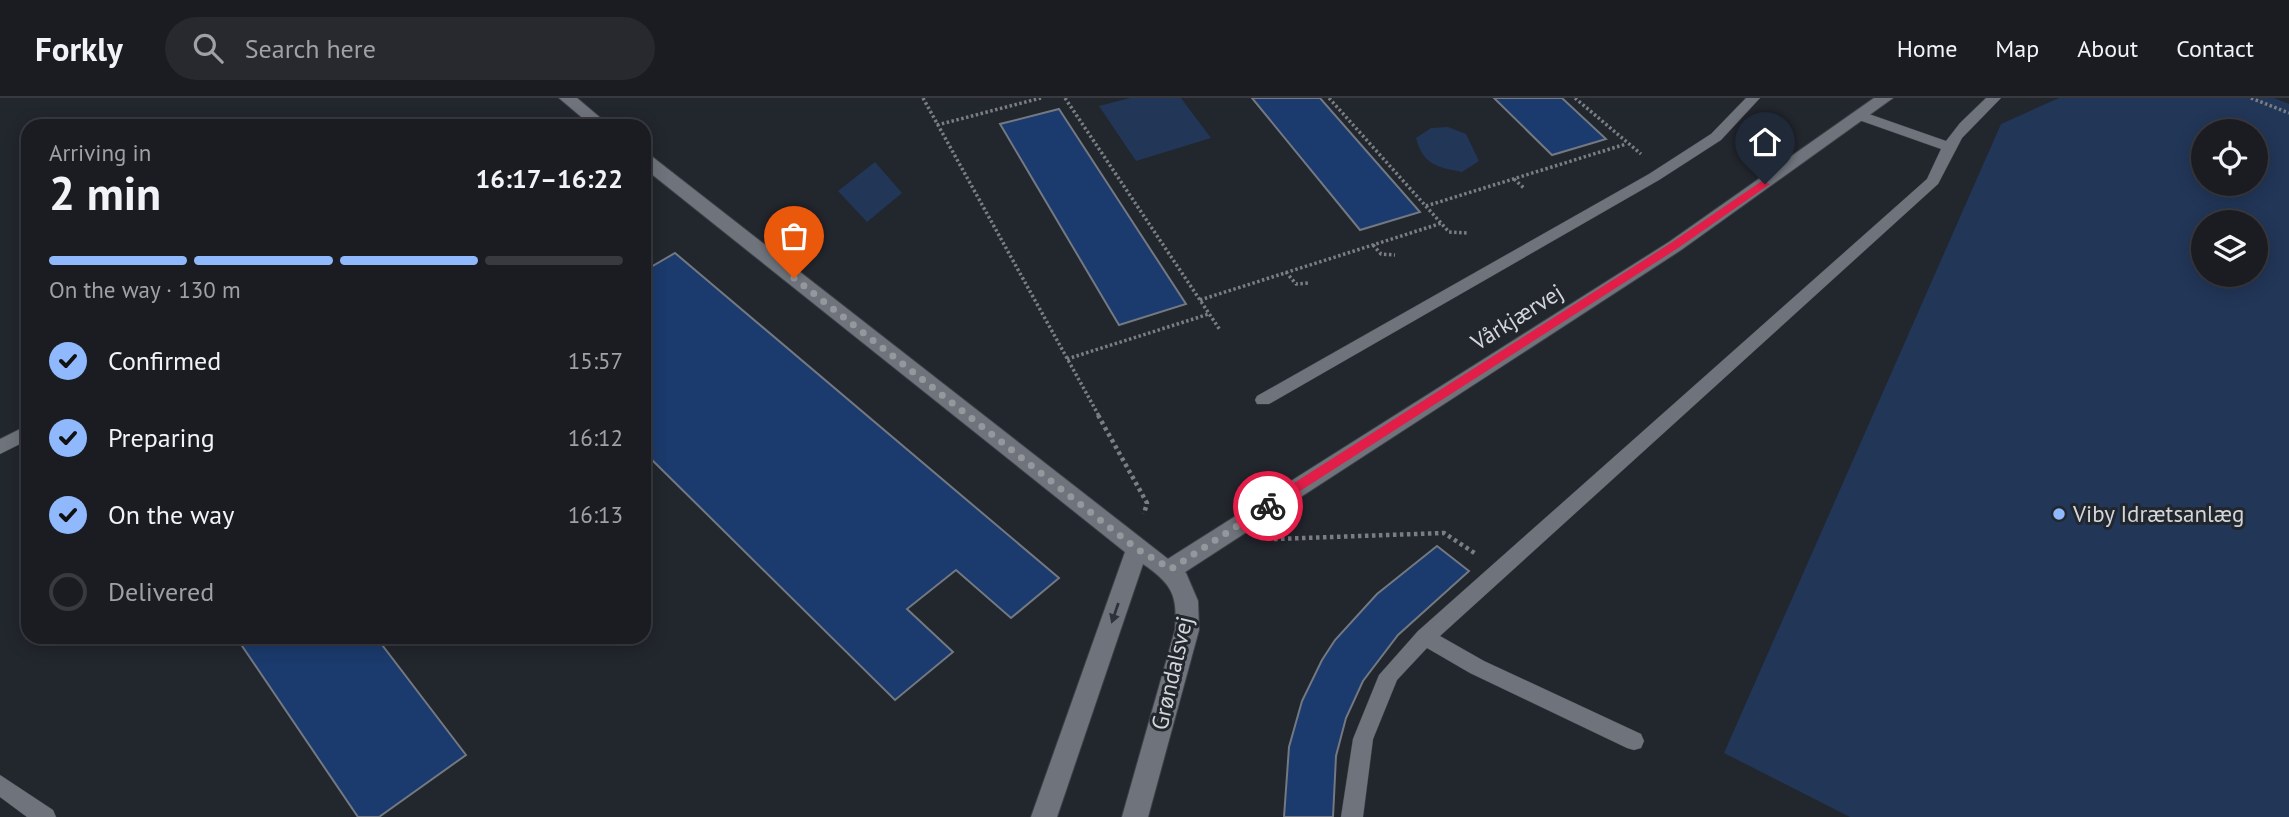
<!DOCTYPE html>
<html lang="en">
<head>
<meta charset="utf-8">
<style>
	:root { --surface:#1a1c22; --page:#27292f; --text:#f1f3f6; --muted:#9fa1a5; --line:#383a40; --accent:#8fb8fd }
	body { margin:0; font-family:"PT Sans",sans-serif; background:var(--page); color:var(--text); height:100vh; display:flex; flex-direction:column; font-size:26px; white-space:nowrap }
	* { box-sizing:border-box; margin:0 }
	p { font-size:23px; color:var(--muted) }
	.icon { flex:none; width:38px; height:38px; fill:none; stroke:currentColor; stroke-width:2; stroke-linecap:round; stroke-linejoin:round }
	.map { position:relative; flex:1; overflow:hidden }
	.panel { position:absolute; left:21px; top:21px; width:630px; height:525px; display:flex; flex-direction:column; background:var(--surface); border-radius:21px; box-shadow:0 4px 18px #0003,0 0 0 2px var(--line) }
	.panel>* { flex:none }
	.buttons { position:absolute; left:2191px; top:21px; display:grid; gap:14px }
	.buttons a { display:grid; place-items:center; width:77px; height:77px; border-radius:50%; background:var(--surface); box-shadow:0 4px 18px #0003,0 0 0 2px var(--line); font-size:35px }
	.pin { position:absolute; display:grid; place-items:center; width:60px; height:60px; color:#fff; margin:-72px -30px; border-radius:50% 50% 50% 0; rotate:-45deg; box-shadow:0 0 7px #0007 }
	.pin .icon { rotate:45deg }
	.courier { position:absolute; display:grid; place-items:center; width:70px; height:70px; margin:-35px; border:5px solid #e11d48; border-radius:50%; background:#fff; color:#222; box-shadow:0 2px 9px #0007 }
	.headline em { font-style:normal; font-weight:700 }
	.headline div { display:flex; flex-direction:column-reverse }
	.headline { display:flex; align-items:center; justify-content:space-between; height:119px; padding:0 28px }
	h1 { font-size:46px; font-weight:700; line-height:52px }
	.bar { display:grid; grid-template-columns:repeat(4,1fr); gap:10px 7px; align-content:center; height:84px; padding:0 28px }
	.bar i { height:9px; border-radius:5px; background:var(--line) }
	.bar .on { background:var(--accent) }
	.bar p { grid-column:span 4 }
	ol { padding:0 28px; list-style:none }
	li { display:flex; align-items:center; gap:21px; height:77px }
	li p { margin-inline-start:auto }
	li .icon { padding:7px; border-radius:50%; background:var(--accent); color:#111; stroke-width:4 }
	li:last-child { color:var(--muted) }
	li i { width:38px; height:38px; border:4px solid var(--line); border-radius:50% }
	header { display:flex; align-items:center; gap:42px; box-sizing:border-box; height:98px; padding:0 35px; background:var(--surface); border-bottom:2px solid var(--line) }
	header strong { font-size:33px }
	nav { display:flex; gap:38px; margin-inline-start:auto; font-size:24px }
	.search { width:490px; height:63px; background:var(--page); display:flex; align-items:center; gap:18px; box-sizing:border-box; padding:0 24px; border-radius:38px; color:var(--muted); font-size:26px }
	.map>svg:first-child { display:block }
</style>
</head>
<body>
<header>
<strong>Forkly</strong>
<div class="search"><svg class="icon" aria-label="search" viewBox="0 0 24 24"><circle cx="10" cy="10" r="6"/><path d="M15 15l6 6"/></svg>Search here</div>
<nav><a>Home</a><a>Map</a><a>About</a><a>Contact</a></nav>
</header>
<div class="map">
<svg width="2289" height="719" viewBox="0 0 2289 719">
	<rect width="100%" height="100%" fill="#22262d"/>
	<path fill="#223658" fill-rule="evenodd" d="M 1130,0 L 1181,0 L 1211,40 L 1136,63 L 1099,8 Z
		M 2059,0 L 2274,0 L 2289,6 L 2289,719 L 1850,719 L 1724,655 L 2001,26 ZM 2203,33 L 2256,33 L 2256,86 L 2203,86 ZM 2203,124 L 2256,124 L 2256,177 L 2203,177 Z
		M 1448,29 L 1466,36 L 1479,63 L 1462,74 C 1437,69 1423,67 1416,40 L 1431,30 Z
		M 875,64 L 902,95 L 867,124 L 838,93 Z"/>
	<path fill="#1b3a6d" stroke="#737881" stroke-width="2" d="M 1252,0 L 1320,0 L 1420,114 L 1360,132 Z
		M 1494,0 L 1562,0 L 1606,41 L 1552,57 Z
		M 1059,11 L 1186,206 L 1119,227 L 1000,26 Z
		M 675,155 L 1059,480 L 1011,520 L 956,472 L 907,511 L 953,554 L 895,602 L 644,354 L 644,173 Z
		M 1437,448 L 1469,473 L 1398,537 L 1363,583 L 1346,620 L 1336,658 L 1333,719 L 1284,719 L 1289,649 L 1302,603 L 1322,562 L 1335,542 L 1377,496 Z
		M 236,539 L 376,539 L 466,657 L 379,719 L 358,719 Z"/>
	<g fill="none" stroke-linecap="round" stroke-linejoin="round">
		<g stroke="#3f4248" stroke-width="1">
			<path id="service" d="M 1746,0 L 1760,0 L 1721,42 L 1659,82 L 1269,306 L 1257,306 L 1255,302 L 1257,298 L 1649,76 L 1711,36 Z
				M 1986,0 L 2001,0 L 1962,40 L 1938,86 L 1440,538 L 1484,563 L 1641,636 L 1644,643 L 1641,650 L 1634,652 L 1627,650 L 1470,575 L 1427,550 L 1397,582 L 1373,641 L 1363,719 L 1341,719 L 1353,641 L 1379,577 L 1418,533 L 1927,81 L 1941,51 L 1856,21 L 1856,15 L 1866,15 L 1946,43 L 1960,25 Z
				M 28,327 L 28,342 L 0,356 L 0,341 Z
				M 0,677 L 53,712 L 56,719 L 27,719 L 0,699 Z"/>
		</g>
		<g stroke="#3f4248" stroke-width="2">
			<path id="minor" d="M 1874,0 L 1893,0 L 1681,152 L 1179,478 L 1171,480 L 1163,478 L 1160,471 L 1163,464 L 1669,144 Z"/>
		</g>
		<g stroke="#3f4248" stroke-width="2">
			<path id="tertiary" d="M 559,0 L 577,0 L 610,28 L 592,28 Z
				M 644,56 L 650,57 L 1186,475 L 1198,503 L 1199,532 L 1148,719 L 1122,719 L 1175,532 C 1178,497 1172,486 1143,466 L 1057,719 L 1031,719 L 1125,454 L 644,70 Z"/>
		</g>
		<path stroke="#7a7e83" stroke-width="3.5" stroke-dasharray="2.5 2.5" stroke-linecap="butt" d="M 923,0 L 1099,318
			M 1065,0 L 1220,232
			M 1329,0 L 1449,134 L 1467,135
			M 1575,0 L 1641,56
			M 2251,0 L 2289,15
			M 937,27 L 1041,0
			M 1514,81 L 1525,91
			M 1426,108 L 1626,46
			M 1373,147 L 1381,156 L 1395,157
			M 1286,174 L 1296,186 L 1309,185
			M 1200,202 L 1442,125
			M 1067,261 L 1209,216"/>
		<path stroke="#7a7e83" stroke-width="4.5" stroke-dasharray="3.5 3.5" stroke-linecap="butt" d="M 1098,317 L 1147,405 L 1144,416
			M 1274,441 L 1444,435 L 1476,456"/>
		<use href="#service" fill="#6f747c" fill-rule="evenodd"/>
		<use href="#minor" fill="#6f747c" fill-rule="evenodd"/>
		<use href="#tertiary" fill="#6f747c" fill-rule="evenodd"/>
	</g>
	<defs><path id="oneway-solid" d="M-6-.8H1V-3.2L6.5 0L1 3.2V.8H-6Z" transform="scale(1.75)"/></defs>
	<use fill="#2e3239" href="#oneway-solid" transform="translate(1115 515) rotate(109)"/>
	<path fill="#e11d48" d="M 1762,83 L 1770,86 L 1678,150 L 1272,411 L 1264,411 L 1264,404 L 1671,145 Z"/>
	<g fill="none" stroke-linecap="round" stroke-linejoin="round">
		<path stroke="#94989d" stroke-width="7" stroke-dasharray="0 12.6" d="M 794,180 L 1137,451 L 1171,471 L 1268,408"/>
	</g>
	<circle fill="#8fb8fd" stroke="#22262d" stroke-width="2.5" cx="2059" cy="416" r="7"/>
	<g text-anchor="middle" stroke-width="6" stroke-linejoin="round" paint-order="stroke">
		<g font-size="23" fill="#d2d5d9" stroke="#22262d">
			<text transform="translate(1517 219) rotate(-32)" y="8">Vårkjærvej</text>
			<text transform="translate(1172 575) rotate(-77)" y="8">Grøndalsvej</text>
		</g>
		<g font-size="23" fill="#d2d5d9" stroke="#22262d" text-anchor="start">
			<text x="2073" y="424">Viby Idrætsanlæg</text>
		</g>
	</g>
</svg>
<div class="buttons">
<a><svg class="icon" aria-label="locate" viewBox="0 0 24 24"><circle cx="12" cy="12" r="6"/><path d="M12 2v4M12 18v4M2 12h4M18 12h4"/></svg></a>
<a><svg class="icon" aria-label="layers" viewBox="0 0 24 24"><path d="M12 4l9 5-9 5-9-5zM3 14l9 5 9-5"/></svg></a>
</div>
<div class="pin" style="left:794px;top:180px;background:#ea580c"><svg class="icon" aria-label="bag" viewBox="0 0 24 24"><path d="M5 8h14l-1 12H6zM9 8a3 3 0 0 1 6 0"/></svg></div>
<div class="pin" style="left:1765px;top:86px;background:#1f2937"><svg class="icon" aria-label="home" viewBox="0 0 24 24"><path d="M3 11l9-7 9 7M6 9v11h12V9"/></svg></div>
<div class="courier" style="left:1268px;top:408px"><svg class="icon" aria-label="bike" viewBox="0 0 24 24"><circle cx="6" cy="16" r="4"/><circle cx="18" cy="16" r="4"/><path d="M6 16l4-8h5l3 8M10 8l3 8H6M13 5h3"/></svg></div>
<section class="panel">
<div class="headline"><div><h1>2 min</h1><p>Arriving in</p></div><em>16:17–16:22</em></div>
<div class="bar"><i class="on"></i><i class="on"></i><i class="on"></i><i></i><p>On the way · 130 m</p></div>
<ol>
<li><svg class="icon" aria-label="check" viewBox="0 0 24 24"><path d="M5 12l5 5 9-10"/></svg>Confirmed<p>15:57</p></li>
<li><svg class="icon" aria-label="check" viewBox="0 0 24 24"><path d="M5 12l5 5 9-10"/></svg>Preparing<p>16:12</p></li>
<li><svg class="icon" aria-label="check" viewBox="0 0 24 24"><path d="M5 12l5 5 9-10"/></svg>On the way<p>16:13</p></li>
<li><i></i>Delivered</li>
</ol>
</section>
</div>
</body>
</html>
